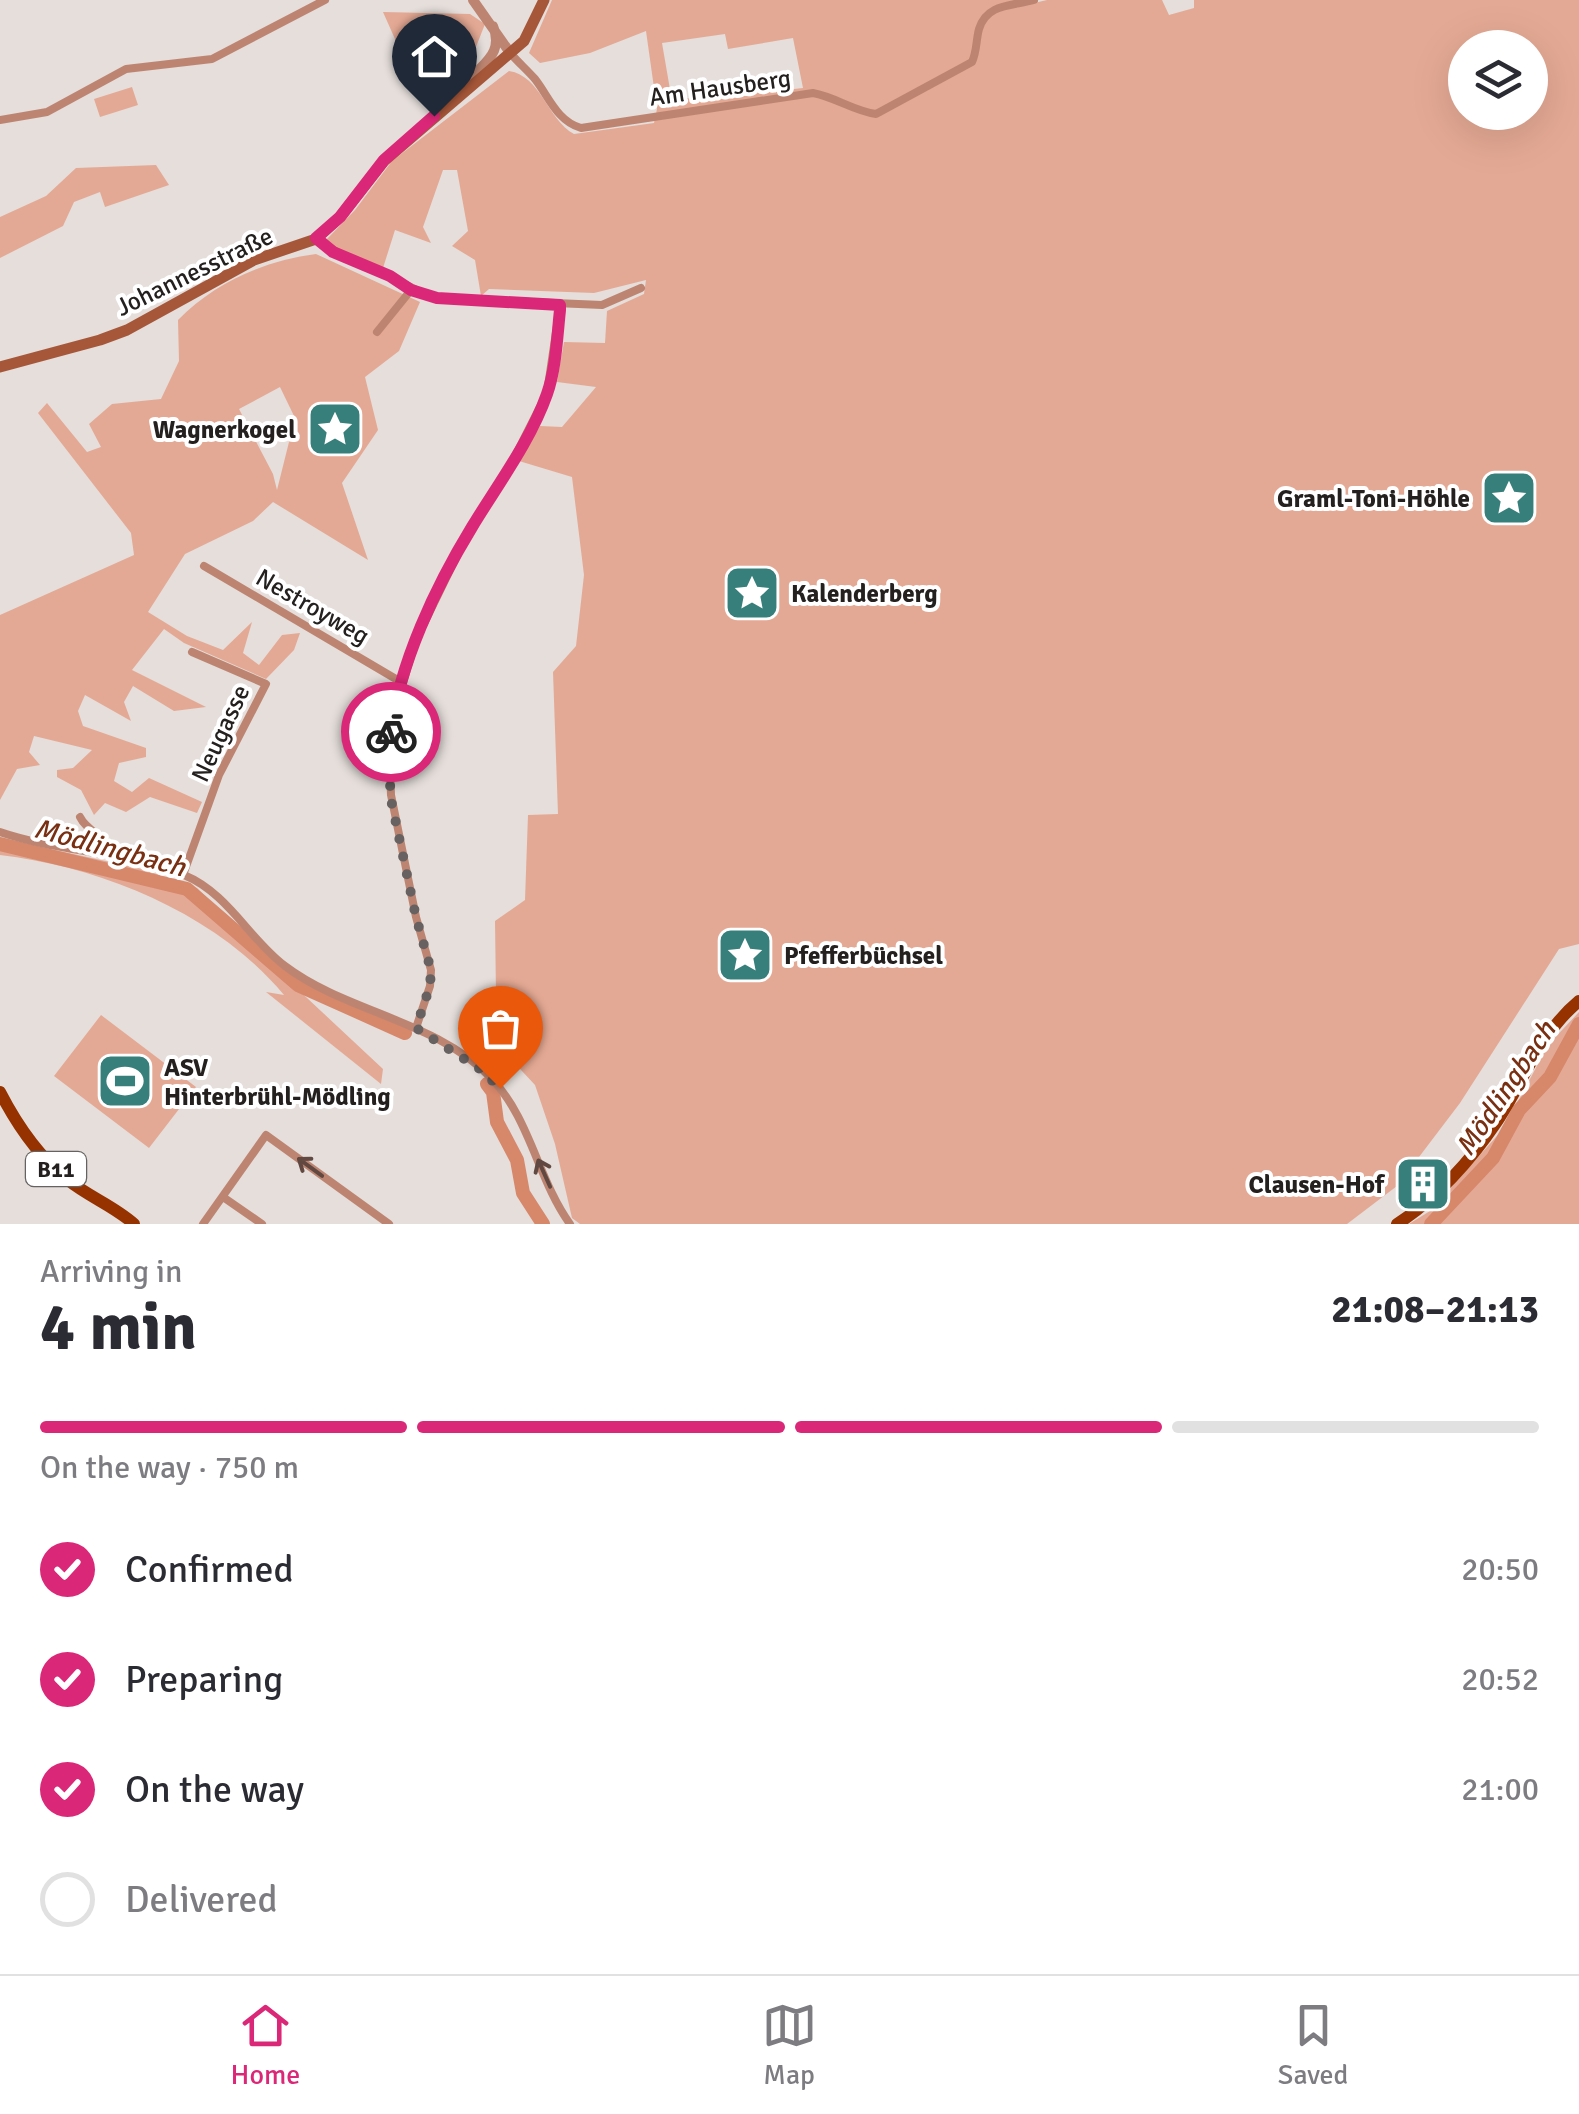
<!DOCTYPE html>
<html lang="en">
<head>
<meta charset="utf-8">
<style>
	:root { --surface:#fff; --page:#f7f7f7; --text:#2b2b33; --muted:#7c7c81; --line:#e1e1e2; --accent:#db2777 }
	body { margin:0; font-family:Signika,sans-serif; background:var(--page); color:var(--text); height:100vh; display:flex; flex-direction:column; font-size:38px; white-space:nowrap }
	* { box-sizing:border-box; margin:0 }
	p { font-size:32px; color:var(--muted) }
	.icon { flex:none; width:55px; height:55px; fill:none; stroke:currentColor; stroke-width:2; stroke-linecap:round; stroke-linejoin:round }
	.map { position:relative; height:1224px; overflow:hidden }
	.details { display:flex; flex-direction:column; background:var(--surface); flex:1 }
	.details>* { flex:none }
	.fabs { position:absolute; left:1448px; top:30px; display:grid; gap:20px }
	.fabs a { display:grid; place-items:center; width:100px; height:100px; border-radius:50%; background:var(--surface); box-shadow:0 10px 40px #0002; font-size:50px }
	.pin { position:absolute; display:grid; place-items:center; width:85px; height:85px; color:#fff; margin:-102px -42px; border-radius:50% 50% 50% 0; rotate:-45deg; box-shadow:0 0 10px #0007 }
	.pin .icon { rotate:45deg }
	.courier { position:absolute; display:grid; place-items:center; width:100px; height:100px; margin:-50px; border:8px solid #db2777; border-radius:50%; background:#fff; color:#222; box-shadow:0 2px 12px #0007 }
	.summary em { font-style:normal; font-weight:700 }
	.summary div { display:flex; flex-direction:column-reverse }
	.summary { display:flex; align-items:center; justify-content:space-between; height:170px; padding:0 40px }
	h1 { font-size:65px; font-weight:700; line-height:75px }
	.bar { display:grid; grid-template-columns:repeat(4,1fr); gap:15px 10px; align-content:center; height:120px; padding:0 40px }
	.bar i { height:12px; border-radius:8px; background:var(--line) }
	.bar .active { background:var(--accent) }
	.bar p { grid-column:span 4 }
	ol { padding:0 40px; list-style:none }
	li { display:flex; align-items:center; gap:30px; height:110px }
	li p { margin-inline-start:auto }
	li .icon { padding:10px; border-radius:50%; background:var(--accent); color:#fff; stroke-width:4 }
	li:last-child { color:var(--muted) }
	li i { width:55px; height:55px; border:5px solid var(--line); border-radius:50% }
	.tab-bar { display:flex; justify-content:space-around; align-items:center; height:140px; border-top:2px solid var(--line); background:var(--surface); font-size:28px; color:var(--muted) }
	.tab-bar a { display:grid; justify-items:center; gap:5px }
	.tab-bar .active { color:var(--accent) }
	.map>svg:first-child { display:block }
</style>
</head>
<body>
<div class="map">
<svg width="1579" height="1224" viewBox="0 0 1579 1224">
	<rect width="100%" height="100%" fill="#e5dedb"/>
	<path fill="#e4a994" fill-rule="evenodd" d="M 552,0 L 1033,0 L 1034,3 L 1047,0 L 1162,0 L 1169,15 L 1194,8 L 1194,0 L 1579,0 L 1579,944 L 1559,949 L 1460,1103 L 1397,1186 L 1347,1224 L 580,1224 L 572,1218 L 555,1144 L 535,1085 L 507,1055 L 496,995 L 495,921 L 525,900 L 528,815 L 558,814 L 553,672 L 576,646 L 584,575 L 572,477 L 519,461 L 540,426 L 562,427 L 596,387 L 557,382 L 564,342 L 605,343 L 607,311 L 644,294 L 646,280 L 594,293 L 489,289 L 481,296 L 475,260 L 452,246 L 468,231 L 457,170 L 443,170 L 423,227 L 431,243 L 395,230 L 383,268 L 336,248 L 326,240 L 355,210 L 392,161 L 509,71 C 541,76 547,119 574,134 L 654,123 L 657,109 L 646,31 L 590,53 L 540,63 L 529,53 ZM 725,34 L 728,49 L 793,38 L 803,88 L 794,89 L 793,82 L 672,101 L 662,43 ZM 1465,48 L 1530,48 L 1530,112 L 1465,112 Z
		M 383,12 L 470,14 L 485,24 L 474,52 L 423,102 Z
		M 132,87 L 138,105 L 100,117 L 94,99 Z
		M 156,165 L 169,185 L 105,207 L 100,192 L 74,202 L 63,226 L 0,258 L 0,217 L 46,196 L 76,168 Z
		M 316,254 L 420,302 L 399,351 L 365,377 L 378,430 L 342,483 L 368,560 L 273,502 L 253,521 L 185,554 L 148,612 L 187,636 L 223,650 L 252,622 L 243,653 L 259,665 L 282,635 L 300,633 L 294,650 L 266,679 L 184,643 L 164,629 L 132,670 L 206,707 L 174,711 L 133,686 L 124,702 L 131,721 L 85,695 L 78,711 L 83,726 L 146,748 L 146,757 L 119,763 L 114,781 L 132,792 L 149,778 L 202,802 L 197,813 L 150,797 L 126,812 L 105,803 L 94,815 L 81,790 L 57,777 L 57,770 L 73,768 L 92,750 L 34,736 L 29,752 L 40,765 L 17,769 L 0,800 L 0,615 L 134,555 L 131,533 L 38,413 L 47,403 L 87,452 L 101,447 L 89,424 L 112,404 L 161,399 L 179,361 L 178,320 C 215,282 264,261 316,254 ZM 280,387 L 295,418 L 277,490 L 273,474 L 239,409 Z
		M 0,838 L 142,869 L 197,888 L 291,983 L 383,1069 L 381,1084 L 266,992 L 284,995 C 217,914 102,867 0,855 Z
		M 1579,1012 L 1579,1224 L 1409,1224 L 1430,1211 L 1504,1128 L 1548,1045 Z
		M 101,1015 L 196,1087 L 149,1148 L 54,1076 Z"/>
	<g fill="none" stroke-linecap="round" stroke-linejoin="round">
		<path stroke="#d7876a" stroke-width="14" d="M 0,844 L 187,889 L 298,985 L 405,1033
			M 487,1084 L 493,1092 L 497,1122 L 517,1160 L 523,1193 L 543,1224
			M 1431,1224 L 1493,1158 L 1519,1110 L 1550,1077 L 1579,1024"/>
		<path stroke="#bd8571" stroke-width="8" d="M 511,54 C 519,63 527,70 535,79 C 549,97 557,121 581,128 L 813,93 C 835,97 854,111 876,114 L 972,62 C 977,51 976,40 979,29 C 987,3 1013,6 1034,0
			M 0,120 L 47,112 L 126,69 L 212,59 L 325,0
			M 316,239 C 338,255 362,263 387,275 C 404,284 418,292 437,298 L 602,305 L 641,288
			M 377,332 L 411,290
			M 204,566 L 401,682
			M 80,817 C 87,832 108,837 120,858
			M 0,832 C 59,852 126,852 184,875 C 228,893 249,939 285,966 C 347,1013 436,1020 491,1078 C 530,1118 538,1180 570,1224
			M 183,875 L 219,775 L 266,684 L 192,652
			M 416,1028 L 430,986 L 431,970 L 416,917 L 391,795 L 389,743 L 393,715 L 416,640 L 469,531 L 507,472 L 547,393 L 560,305
			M 223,1197 L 262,1224
			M 203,1224 L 266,1135 L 389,1224"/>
		<path stroke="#bd8571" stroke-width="10" d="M 473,0 L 511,54
			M 464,91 C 474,65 506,59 493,26"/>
		<path stroke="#a75739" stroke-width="11" d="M 0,367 L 100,340 L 127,330 L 254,260 L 316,239 L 340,217 L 384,161 L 524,41 L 544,0"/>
		<path stroke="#953200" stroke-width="12" d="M 0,1092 C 17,1125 39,1157 68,1180 C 89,1197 114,1206 134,1224
			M 1397,1224 C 1435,1200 1471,1160 1496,1123 C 1524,1081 1539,1034 1579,1001"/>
	</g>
	<defs><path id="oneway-shaft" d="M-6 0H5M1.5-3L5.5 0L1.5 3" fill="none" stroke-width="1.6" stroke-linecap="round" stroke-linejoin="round" transform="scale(2.5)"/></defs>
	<g stroke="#614840">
		<use href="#oneway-shaft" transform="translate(310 1167) rotate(-144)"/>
		<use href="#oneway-shaft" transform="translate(544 1173) rotate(-114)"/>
	</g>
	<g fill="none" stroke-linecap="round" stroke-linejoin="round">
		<path stroke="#676261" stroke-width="10" stroke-dasharray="0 18" d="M 391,732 L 390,795 L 416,917 L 431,970 L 430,986 L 416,1028 L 480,1069 L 500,1088"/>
		<path stroke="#db2777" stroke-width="12" d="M 391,732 C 399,664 436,586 472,527 C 498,484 530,442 547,394 C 556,368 557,338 560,310 L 560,305 L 437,298 L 411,290 L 390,276 L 333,252 L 316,238 L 340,217 L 384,160 L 434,116"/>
	</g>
	<defs>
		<g id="sight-square" transform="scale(2.875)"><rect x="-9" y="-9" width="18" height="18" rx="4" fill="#367f7b" stroke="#fff"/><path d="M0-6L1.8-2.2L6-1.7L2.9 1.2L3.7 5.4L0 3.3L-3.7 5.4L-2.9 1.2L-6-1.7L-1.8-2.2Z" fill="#fff"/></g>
		<g id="stadium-square" transform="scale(2.875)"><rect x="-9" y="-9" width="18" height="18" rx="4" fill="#367f7b" stroke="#fff"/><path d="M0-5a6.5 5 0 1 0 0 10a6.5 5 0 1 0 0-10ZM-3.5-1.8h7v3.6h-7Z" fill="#fff"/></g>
		<g id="building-square" transform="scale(2.875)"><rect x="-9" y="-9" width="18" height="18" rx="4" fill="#367f7b" stroke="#fff"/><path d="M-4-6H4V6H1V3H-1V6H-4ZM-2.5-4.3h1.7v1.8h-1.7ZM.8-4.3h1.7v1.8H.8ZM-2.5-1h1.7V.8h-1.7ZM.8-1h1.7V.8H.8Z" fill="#fff"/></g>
	</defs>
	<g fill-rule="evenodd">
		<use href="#sight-square" x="335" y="429"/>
		<use href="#sight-square" x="1509" y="498"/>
		<use href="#sight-square" x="752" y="593"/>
		<use href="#sight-square" x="745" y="955"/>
		<use href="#stadium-square" x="125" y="1081"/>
		<use href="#building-square" x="1423" y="1184"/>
	</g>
	<g text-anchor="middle" stroke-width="8" stroke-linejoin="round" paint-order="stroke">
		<rect fill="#fff" stroke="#656362" stroke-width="2.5" x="26" y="1152" width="60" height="34" rx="8"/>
		<g font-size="22" font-weight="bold" fill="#23201f">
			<text x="56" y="1177">B11</text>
		</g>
		<g font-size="25" fill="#23201f" stroke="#fff">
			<text transform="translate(720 87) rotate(-8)" y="9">Am Hausberg</text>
			<text transform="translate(194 271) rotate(-26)" y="9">Johannesstraße</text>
			<text transform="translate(313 606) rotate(30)" y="9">Nestroyweg</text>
			<text transform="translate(220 733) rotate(-65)" y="9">Neugasse</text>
		</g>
		<g font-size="25" font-weight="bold" fill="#23201f" stroke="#fff" text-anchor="end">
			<text x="296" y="438">Wagnerkogel</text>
			<text x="1470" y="507">Graml-Toni-Höhle</text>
			<text x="791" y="602" text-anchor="start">Kalenderberg</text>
			<text x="784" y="964" text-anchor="start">Pfefferbüchsel</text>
			<text x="164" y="1076" text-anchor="start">ASV<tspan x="164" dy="29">Hinterbrühl-Mödling</tspan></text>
			<text x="1384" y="1193">Clausen-Hof</text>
		</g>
		<g font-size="28" font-style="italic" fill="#793012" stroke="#fff">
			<text transform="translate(110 847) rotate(15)" y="10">Mödlingbach</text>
			<text transform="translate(1505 1088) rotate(-56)" y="10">Mödlingbach</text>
		</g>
	</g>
</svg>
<div class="fabs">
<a><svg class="icon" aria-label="layers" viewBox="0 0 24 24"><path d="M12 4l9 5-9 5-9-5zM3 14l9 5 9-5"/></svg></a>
</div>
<div class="pin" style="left:500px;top:1088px;background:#ea580c"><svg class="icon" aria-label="bag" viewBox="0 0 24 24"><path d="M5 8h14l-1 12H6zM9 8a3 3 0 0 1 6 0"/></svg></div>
<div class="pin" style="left:434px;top:116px;background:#1f2937"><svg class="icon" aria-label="home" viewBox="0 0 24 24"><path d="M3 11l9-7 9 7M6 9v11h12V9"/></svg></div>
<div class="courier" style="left:391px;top:732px"><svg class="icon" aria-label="bike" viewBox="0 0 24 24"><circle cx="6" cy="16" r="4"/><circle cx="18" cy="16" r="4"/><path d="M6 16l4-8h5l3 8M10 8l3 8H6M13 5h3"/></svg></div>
</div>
<section class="details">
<div class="summary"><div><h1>4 min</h1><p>Arriving in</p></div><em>21:08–21:13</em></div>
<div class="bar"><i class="active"></i><i class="active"></i><i class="active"></i><i></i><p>On the way · 750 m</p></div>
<ol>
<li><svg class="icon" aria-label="check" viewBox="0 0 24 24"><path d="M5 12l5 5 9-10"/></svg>Confirmed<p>20:50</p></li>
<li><svg class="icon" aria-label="check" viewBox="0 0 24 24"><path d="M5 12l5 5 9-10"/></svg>Preparing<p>20:52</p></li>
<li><svg class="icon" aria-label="check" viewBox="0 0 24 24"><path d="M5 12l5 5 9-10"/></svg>On the way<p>21:00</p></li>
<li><i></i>Delivered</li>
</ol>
</section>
<nav class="tab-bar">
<a class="active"><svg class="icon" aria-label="home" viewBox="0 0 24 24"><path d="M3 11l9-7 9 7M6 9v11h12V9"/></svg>Home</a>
<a><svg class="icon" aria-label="map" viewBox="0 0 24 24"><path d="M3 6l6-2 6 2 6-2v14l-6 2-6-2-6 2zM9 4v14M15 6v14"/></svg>Map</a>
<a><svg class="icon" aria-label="saved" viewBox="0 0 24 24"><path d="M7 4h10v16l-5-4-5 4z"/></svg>Saved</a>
</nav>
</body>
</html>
